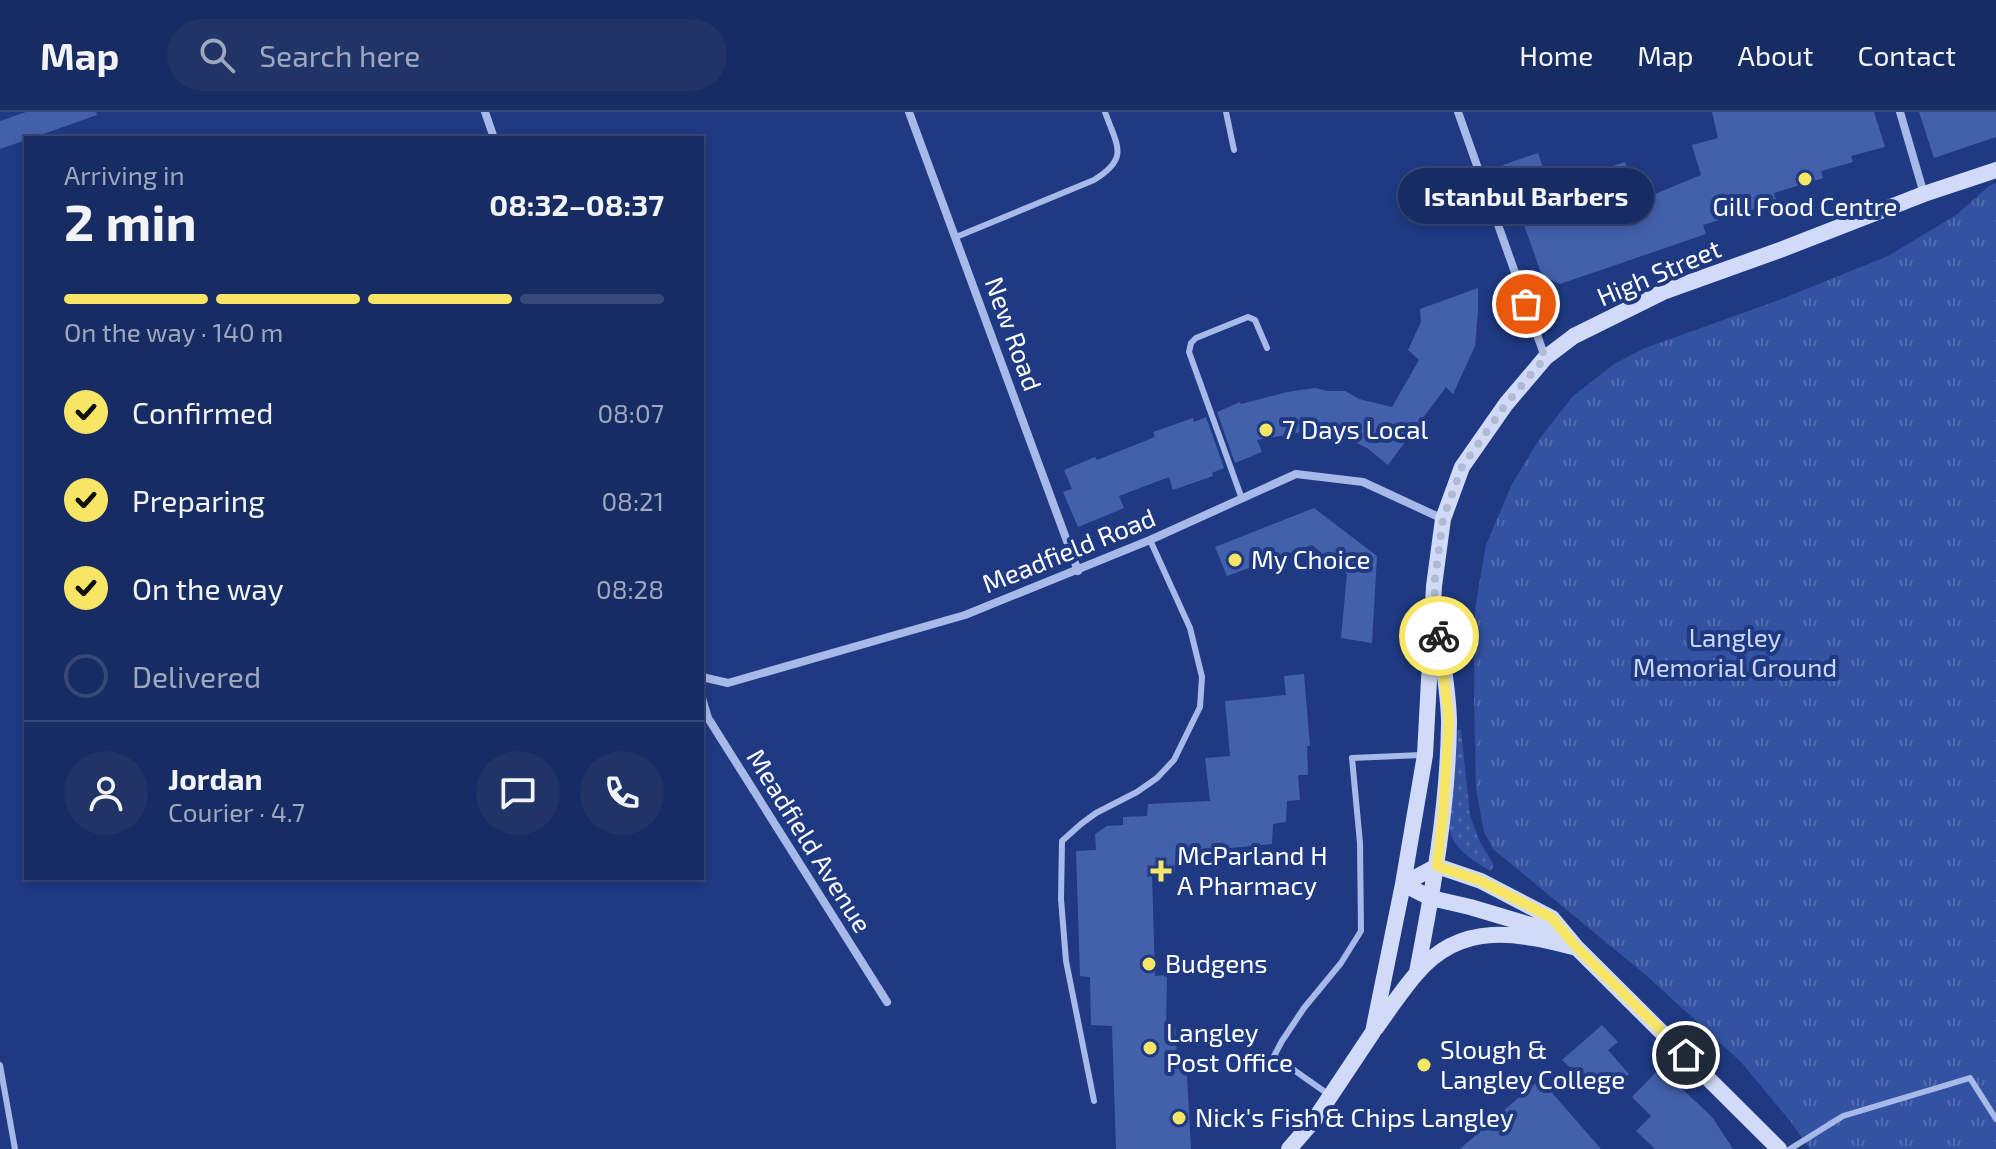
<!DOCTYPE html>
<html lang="en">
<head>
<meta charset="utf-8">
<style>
	:root { --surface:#172c62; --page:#203468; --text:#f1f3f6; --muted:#9ea7be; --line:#364877; --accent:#f7e566 }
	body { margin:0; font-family:"Exo 2",sans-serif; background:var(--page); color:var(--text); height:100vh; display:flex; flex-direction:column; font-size:30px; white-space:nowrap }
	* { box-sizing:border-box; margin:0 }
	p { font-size:26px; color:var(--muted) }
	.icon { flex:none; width:44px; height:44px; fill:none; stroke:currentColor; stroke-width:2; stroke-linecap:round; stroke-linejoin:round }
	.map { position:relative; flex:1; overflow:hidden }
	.panel { position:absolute; left:24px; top:24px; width:680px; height:744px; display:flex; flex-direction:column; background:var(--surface); border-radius:0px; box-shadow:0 4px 12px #0003,0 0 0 2px var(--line) }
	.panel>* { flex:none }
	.pin { position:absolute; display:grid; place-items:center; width:68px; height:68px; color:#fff; margin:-34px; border:4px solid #fff; border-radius:50%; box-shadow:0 2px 8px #0007 }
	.courier { position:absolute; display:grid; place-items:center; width:80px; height:80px; margin:-40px; border:6px solid #f7e566; border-radius:50%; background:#fff; color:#222; box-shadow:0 2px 10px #0007 }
	.bubble { position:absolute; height:56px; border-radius:28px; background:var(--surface); box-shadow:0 4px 12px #0003,0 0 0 2px var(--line); font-size:26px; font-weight:700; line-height:56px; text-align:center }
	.head em { font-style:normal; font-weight:700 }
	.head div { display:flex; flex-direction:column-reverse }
	.head { display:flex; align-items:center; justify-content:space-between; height:136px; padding:0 40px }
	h1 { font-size:52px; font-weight:700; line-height:60px }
	.bar { display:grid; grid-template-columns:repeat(4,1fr); gap:12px 8px; align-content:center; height:96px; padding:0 40px }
	.bar i { height:10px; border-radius:6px; background:var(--line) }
	.bar .active { background:var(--accent) }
	.bar p { grid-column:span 4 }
	.line { display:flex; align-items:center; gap:20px; padding:0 40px; border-top:2px solid var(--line) }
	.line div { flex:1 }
	.round { display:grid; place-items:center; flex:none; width:84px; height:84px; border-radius:42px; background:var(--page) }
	ol { padding:0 40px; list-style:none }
	li { display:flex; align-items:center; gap:24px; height:88px }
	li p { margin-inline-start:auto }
	li .icon { padding:8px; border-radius:50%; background:var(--accent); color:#111; stroke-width:4 }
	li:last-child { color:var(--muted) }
	li i { width:44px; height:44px; border:4px solid var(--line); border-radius:50% }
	header { display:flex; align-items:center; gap:48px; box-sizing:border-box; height:112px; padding:0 40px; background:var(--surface); border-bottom:2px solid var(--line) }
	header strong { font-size:38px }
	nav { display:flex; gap:44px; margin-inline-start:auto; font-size:28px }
	.search { width:560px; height:72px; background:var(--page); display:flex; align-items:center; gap:20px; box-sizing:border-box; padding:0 28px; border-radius:44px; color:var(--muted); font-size:30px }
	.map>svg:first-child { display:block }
</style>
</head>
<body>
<header>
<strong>Map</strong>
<div class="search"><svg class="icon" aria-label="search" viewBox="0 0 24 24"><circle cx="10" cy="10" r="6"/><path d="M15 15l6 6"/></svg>Search here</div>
<nav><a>Home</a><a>Map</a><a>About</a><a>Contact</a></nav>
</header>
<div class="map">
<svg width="1996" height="1037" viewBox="0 0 1996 1037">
	<defs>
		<pattern id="grass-dots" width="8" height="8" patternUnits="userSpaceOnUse" patternTransform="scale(2)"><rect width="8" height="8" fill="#3352a1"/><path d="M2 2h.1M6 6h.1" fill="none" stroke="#526caf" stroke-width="1.8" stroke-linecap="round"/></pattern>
		<pattern id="park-tufts" width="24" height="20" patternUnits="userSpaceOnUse" patternTransform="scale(2)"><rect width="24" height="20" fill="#3352a1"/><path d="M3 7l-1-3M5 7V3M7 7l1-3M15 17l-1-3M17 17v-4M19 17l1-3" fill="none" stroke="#526caf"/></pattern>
	</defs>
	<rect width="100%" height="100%" fill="#1f3a83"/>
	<path fill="url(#grass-dots)" d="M 1457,618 L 1461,618 L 1470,703 L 1479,728 L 1494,753 L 1491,759 C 1476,751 1455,738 1450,720 C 1443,696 1454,645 1457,618 Z"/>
	<path fill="url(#park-tufts)" d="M 1996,71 L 1996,1037 L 1810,1037 L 1790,1009 L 1741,950 L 1648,865 L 1493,737 L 1484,720 L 1476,677 L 1474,585 L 1475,497 L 1486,433 L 1512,372 L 1540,326 L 1573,284 L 1614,252 L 1645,236 L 1779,188 L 1888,144 L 1956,103 L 1989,74 Z"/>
	<path fill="#4361aa" d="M 26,0 L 96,0 L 97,3 L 32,26 L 26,26 L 26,28 L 0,37 L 0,9 Z
		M 1712,0 L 1874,0 L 1885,35 L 1851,44 L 1853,50 L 1821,59 L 1823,66 L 1774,81 L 1777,90 L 1703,113 L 1706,122 L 1560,172 L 1542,164 L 1503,53 L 1538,41 L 1550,75 L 1625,50 L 1638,89 L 1701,63 L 1692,33 L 1718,26 Z
		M 1919,0 L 1996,0 L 1996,25 L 1934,46 Z
		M 1478,176 L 1478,200 L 1475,234 L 1453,282 L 1446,275 L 1388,353 L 1367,336 L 1347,326 L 1325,320 L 1302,320 L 1257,328 L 1262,340 L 1235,351 L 1217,300 L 1240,290 L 1241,292 L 1287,280 L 1315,276 L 1328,279 L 1345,279 L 1359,287 L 1392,295 L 1419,248 L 1408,238 L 1421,210 L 1420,197 Z
		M 1206,305 L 1224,356 L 1212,361 L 1213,364 L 1173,378 L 1169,365 L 1119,384 L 1124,396 L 1078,415 L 1063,380 L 1072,377 L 1064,358 L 1095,345 L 1097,348 L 1155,325 L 1153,320 L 1193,306 L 1194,310 Z
		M 1314,396 L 1377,444 L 1372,531 L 1341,526 L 1347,462 L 1312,433 L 1227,464 L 1215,435 Z
		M 1304,562 L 1310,634 L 1307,634 L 1308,663 L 1298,663 L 1300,688 L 1287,689 L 1286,710 L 1273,712 L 1272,732 L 1220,737 L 1219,747 L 1175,752 L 1175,761 L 1152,762 L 1155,864 L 1167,863 L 1166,913 L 1175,915 L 1177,946 L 1186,947 L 1191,1037 L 1116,1037 L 1112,914 L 1091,913 L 1090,865 L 1080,864 L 1076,739 L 1096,738 L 1095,722 L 1107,714 L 1123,713 L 1123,705 L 1147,704 L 1148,692 L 1210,689 L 1205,646 L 1230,644 L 1225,589 L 1286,583 L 1284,564 Z
		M 1602,913 L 1618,930 L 1608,938 L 1629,962 L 1602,986 L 1562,948 Z
		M 1660,956 L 1712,1005 L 1733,1037 L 1655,1037 L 1636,1019 L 1651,1004 L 1632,985 Z
		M 1540,967 L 1601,1037 L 1460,1037 Z"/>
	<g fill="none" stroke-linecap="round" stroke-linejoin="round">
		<path stroke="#a6b9e9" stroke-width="6" d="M 1226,0 L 1234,38
			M 956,125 L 1094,68 C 1130,46 1117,34 1105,0
			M 1242,387 L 1189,240 L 1191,231 L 1196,226 L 1248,205 L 1255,208 L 1267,236
			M 0,953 L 15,1037
			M 1328,982 L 1274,944 L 1282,929 L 1304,896 L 1341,851 L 1361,819 L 1360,731 L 1352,646 L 1421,643
			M 1094,989 L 1066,849 L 1061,787 L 1062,729 L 1081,712 L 1096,701 L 1137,680 L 1157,666 L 1174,648 L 1200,595 L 1202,565 L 1190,516 L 1150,428
			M 1790,1037 L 1843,1004 L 1970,966 L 1996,1007"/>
		<path stroke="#a6b9e9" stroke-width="8" d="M 485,0 L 494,26
			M 909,0 L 1078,459
			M 1458,0 L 1545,245
			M 1900,0 L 1924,82
			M 702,565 L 728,571 L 965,503 L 1150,428 L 1296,362 L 1363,370 L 1443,407
			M 702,586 L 708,606 L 887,890"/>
		<path stroke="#d1dbf7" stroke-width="16" d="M 1403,772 L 1437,754 L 1481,769 L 1552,806 L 1577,836 L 1779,1037
			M 1403,772 L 1431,786 L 1470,795 L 1544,817 L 1552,822
			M 1417,860 C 1433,777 1448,695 1449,611 C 1449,581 1442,549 1439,519
			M 1376,916 C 1389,898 1402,878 1417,861 C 1462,808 1519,821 1577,836
			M 1289,1037 L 1315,1007 L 1373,920 L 1403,772 L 1425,643 L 1434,474 L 1443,407 L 1462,355 L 1506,292 L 1545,246 L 1574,224 L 1663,180 L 1780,138 L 1924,82 L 1996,58"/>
	</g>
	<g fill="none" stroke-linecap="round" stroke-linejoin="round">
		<path stroke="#b1bad4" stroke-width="8" stroke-dasharray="0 14.4" d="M 1439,524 L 1434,474 L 1443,407 L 1462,355 L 1506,292 L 1545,246 L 1526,192"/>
		<path stroke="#f7e566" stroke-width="10" d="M 1439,524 L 1449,608 L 1443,702 L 1437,754 L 1481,769 L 1552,806 L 1577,836 L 1686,943"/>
	</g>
	<g fill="#f7e566" stroke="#1f3a83" stroke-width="3">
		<circle cx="1805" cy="67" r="8"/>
		<circle cx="1266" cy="318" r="8"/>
		<circle cx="1235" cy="448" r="8"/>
		<path d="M1157 747h8v8h8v8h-8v8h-8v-8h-8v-8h8z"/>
		<circle cx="1149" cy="852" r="8"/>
		<circle cx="1150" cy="936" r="8"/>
		<circle cx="1424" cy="953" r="8"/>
		<circle cx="1179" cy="1006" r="8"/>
	</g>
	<g text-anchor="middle" stroke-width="8" stroke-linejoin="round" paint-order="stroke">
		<g font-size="26" fill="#fff" stroke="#1f3a83" text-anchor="start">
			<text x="1805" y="104" text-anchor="middle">Gill Food Centre</text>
			<text x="1282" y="327">7 Days Local</text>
			<text x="1251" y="457">My Choice</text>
			<text x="1177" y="753">McParland H<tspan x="1177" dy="30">A Pharmacy</tspan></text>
			<text x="1165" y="861">Budgens</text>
			<text x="1166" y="930">Langley<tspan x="1166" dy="30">Post Office</tspan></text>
			<text x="1440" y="947">Slough &amp;<tspan x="1440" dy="30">Langley College</tspan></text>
			<text x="1195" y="1015">Nick's Fish &amp; Chips Langley</text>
		</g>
		<g font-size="26" fill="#fff" stroke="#1f3a83">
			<text transform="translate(1659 161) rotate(-23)" y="9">High Street</text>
			<text transform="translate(1013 222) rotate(70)" y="9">New Road</text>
			<text transform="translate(1069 439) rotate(-22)" y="9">Meadfield Road</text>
			<text transform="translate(809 729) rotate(58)" y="9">Meadfield Avenue</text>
		</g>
		<g font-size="26" fill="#cad7f7" stroke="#1f3a83">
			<text x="1735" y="535">Langley<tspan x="1735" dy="30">Memorial Ground</tspan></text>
		</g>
	</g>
</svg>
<div class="pin" style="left:1526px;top:192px;background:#ea580c"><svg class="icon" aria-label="bag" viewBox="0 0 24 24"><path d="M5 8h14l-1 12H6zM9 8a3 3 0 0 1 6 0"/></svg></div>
<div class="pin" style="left:1686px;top:943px;background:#1f2937"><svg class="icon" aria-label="home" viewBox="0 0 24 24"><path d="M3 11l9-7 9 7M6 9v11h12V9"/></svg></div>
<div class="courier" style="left:1439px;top:524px"><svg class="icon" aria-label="bike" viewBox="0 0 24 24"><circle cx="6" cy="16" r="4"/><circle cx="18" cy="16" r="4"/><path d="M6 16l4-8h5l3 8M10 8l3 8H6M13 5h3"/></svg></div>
<div class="bubble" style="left:1398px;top:56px;width:256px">Istanbul Barbers</div>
<section class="panel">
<div class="head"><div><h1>2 min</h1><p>Arriving in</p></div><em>08:32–08:37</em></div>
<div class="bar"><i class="active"></i><i class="active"></i><i class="active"></i><i></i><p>On the way · 140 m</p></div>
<ol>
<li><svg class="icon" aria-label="check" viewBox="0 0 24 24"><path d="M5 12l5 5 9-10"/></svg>Confirmed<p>08:07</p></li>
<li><svg class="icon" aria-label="check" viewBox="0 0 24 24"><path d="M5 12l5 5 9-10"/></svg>Preparing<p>08:21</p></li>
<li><svg class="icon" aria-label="check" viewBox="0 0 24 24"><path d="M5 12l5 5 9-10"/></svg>On the way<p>08:28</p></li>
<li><i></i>Delivered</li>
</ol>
<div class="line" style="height:144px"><a class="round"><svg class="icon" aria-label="person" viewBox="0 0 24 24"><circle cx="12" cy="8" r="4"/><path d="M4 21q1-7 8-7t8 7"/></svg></a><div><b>Jordan</b><p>Courier · 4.7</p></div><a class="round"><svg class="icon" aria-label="chat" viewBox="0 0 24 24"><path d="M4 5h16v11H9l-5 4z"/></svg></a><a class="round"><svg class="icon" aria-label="phone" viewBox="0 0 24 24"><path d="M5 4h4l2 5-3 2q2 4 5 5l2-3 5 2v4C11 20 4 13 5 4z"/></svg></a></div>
</section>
</div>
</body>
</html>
